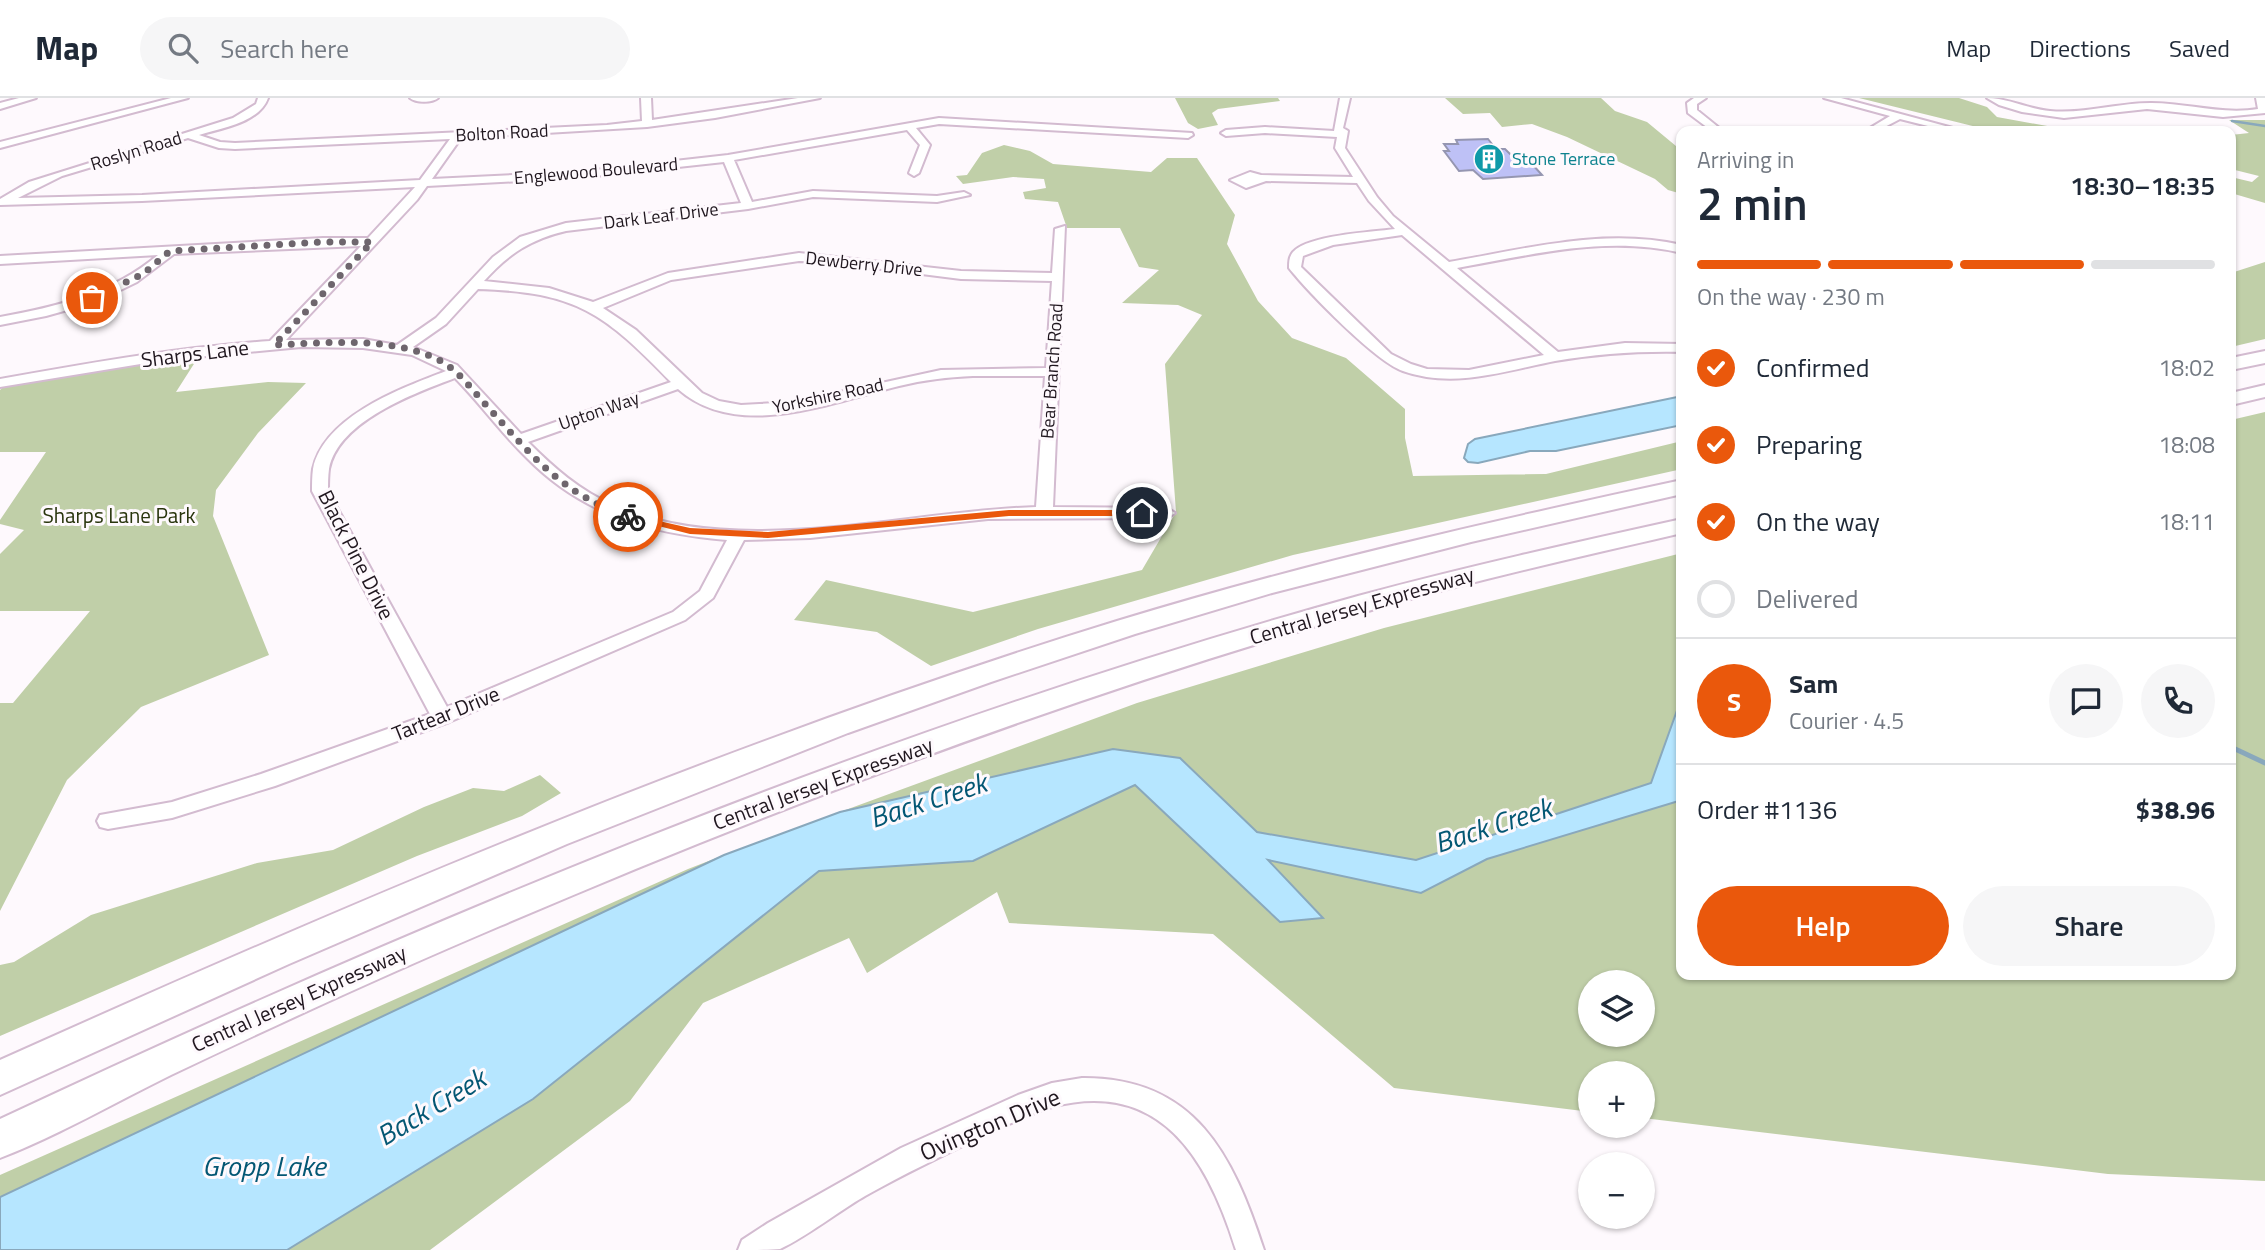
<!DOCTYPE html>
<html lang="en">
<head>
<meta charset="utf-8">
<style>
	:root { --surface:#fff; --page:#f6f6f7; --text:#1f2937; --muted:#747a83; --line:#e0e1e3; --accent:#ea580c }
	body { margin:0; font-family:"Titillium Web",sans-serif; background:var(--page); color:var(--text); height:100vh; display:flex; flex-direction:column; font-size:26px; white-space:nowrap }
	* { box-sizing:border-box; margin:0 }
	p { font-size:23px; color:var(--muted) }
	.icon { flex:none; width:38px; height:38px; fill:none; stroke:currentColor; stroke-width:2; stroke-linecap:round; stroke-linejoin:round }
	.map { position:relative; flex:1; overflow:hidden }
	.details { position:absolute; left:1676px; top:28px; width:560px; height:854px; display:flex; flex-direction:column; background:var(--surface); border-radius:14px; box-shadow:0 2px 5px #0004 }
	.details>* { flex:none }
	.tools { position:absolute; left:1578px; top:872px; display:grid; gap:14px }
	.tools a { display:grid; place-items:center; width:77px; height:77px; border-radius:50%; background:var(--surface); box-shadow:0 2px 5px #0004; font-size:35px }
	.pin { position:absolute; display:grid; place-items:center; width:60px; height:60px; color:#fff; margin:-30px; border:4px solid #fff; border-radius:50%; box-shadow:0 2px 7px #0007 }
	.courier { position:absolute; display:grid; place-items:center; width:70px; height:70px; margin:-35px; border:5px solid #ea580c; border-radius:50%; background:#fff; color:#222; box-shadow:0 2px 9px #0007 }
	.headline em { font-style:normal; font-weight:600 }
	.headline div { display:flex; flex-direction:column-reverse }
	.headline { display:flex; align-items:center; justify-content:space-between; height:119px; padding:0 21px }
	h1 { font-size:46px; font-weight:600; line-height:52px }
	.bar { display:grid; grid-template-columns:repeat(4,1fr); gap:10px 7px; align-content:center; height:84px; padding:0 21px }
	.bar i { height:9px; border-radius:5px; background:var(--line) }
	.bar .selected { background:var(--accent) }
	.bar p { grid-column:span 4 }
	.line { display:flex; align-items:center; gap:18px; padding:0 21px; border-top:2px solid var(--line) }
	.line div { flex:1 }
	.round { display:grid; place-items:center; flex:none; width:74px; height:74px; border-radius:37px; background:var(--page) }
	ol { padding:0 21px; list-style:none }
	li { display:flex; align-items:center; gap:21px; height:77px }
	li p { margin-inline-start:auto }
	li .icon { padding:7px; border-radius:50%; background:var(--accent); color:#fff; stroke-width:4 }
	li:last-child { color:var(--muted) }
	li i { width:38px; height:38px; border:4px solid var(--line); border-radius:50% }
	.button { display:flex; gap:14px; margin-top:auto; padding:14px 21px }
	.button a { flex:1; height:80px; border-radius:42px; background:var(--accent); color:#fff; font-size:28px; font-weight:600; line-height:80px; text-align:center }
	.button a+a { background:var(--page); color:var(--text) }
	header { display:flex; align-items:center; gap:42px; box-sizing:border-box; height:98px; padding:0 35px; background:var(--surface); border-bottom:2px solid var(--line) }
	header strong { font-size:33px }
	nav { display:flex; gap:38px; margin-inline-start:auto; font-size:24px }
	.search { width:490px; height:63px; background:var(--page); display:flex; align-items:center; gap:18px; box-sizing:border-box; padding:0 24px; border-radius:38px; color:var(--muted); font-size:26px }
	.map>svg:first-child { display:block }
</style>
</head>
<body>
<header>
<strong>Map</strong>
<div class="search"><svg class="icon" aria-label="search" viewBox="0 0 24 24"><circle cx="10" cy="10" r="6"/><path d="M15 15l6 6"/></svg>Search here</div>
<nav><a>Map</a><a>Directions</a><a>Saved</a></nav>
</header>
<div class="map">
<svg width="2265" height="1152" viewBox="0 0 2265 1152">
	<rect width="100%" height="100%" fill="#fef9fd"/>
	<path fill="#c0cfa8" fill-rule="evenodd" d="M 1175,0 L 1278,0 L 1280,3 L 1218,11 L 1212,15 L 1218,27 L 1198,31 L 1188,25 Z
		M 1445,0 L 1601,0 L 1615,13 L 1647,24 L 1682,53 L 1682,96 L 1668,92 L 1655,81 L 1567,39 L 1532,26 L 1502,29 L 1490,15 L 1463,16 Z
		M 1859,0 L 1959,0 L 1987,9 L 1997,19 L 2075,33 L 1993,33 Z
		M 2229,22 L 2265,22 L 2265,105 L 2231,95 L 2231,79 L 2252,84 L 2259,78 L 2231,71 L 2231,37 L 2249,35 Z
		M 1004,47 L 1030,53 L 1053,66 L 1151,74 L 1167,60 L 1197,60 L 1235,117 L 1227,146 L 1258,203 L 1292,240 L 1346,260 L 1405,311 L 1405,340 L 1413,378 L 1546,376 L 1682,343 L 1682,371 L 1293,457 L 1038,531 L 931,568 L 877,534 L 794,522 L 826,482 L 973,514 L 1142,472 L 1176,414 L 1165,266 L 1202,217 L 1178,207 L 1122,205 L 1159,172 L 1139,169 L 1120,130 L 1067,130 L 1058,104 L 1025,101 L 1023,94 L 1046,90 L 1044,81 L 1013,79 L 963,86 L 956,78 L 967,77 L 982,55 Z
		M 2265,164 L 2265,241 L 2231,249 L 2231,175 Z
		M 199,258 L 176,294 L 268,284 L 306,285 L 258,335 L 216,392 L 213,418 L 269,557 L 141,609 L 67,682 L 0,813 L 0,605 L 13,605 L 90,513 L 0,513 L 0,456 L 24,432 L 0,426 L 0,422 L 46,354 L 0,354 L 0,292 L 3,289 L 109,269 Z
		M 2265,314 L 2265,1083 L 2108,1076 L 1643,1020 L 1643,975 L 1591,975 L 1591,1014 L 1394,990 L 1213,836 L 1009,825 L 997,794 L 867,875 L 849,840 L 703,905 L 630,1003 L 430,1152 L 287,1152 L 533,1001 L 819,773 L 973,763 L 1135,687 L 1280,824 L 1267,761 L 1421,795 L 1487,761 L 1682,702 L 1682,877 L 2231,877 L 2231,322 ZM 1591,884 L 1643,884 L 1643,936 L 1591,936 Z
		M 1682,455 L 1682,604 L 1652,685 L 1416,762 L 1256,734 L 1180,660 L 1113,651 L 840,714 L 1137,605 L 1384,530 Z
		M 540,677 L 561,695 L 522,718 L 417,758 L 0,938 L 0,867 L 14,864 L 91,817 L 257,765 L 333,752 L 424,709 L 473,690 L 504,693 Z
		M 724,757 L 0,1099 L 0,1077 L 688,771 Z"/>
	<path fill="#b6e6ff" stroke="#89a8bc" stroke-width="2" d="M 1682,298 L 1682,327 L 1556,353 L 1530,353 L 1478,365 L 1468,364 L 1464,360 L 1468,346 L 1475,341 Z
		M 1680,604 L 1682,702 L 1487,761 L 1421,795 L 1268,762 L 1323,820 L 1280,824 L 1135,687 L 973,763 L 819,773 L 533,1001 L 287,1152 L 0,1152 L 0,1099 L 724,757 L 840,714 L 1113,651 L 1180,660 L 1257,734 L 1416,762 L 1651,685 Z"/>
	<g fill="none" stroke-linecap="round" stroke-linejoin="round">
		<path stroke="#89a8bc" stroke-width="2.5" d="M 2232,23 L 2265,28"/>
		<path stroke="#89a8bc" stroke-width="5" d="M 2231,649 L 2265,665"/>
	</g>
	<path fill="#bec1f6" stroke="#9596b1" stroke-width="2" d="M 1488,41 L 1496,51 L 1505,51 L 1510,56 L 1522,55 L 1542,77 L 1483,81 L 1473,72 L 1459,73 L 1444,53 L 1449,53 L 1444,46 L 1458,46 L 1456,42 Z"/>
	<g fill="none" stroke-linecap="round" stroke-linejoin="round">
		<g stroke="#d3bbd0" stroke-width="4">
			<path id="minor" d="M 19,0 L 36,0 L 0,11 L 0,5 Z
				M 171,0 L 188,0 L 0,50 L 0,44 Z
				M 258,0 L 268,0 C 259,25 222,30 199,37 L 220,44 L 235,45 L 607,27 L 642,23 L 641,0 L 651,0 L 652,22 L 798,0 L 820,0 L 715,20 L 647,29 L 461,40 L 432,81 L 577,74 L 728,57 L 939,20 L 1192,35 L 1193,37 L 1188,40 L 939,26 L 916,30 L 930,47 L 919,75 L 914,78 L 909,75 L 920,47 L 907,32 L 734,62 L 752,104 L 813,93 L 937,98 L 964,94 L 970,97 L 937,104 L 813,99 L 748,111 L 566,133 C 531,141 508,156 484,183 L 549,190 L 593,204 L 668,175 L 799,155 L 961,173 L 1052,175 L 1055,131 L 1065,128 L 1053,409 L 1167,410 L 1175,415 L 1167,420 L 988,421 L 810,440 L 744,442 L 713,500 L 685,522 L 449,624 L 275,688 L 172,720 L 108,731 L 100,729 L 97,723 L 100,717 L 172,704 L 261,676 L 430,616 L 312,393 C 312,386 312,378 313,371 C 324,318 402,290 446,273 L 412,257 L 363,250 L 301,249 L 165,262 L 0,289 L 0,281 C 90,265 179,249 270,243 L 361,148 L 174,156 L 137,184 L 96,204 L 46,218 L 0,227 L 0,219 C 57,209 113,195 158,157 L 0,166 L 0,158 L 323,140 L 368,140 L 415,89 L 142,103 L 0,107 L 0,101 L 29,84 L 233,20 L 256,6 ZM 188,40 L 219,50 L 235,51 L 450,41 L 420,82 L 142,97 L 18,100 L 62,78 ZM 724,64 L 741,105 L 566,125 L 520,139 L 493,159 L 436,220 L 397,247 L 363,241 L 286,242 L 417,102 L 427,88 L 577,80 ZM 799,163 L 827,164 L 961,181 L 1052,183 L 1046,270 L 941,272 L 794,304 L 741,307 L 719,303 L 702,295 L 636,232 L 603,210 L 671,182 ZM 478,191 C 577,194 604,215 671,284 L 521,336 L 457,267 L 413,249 L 446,226 ZM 973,278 L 1045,278 L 1036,409 C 903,413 739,462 613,407 C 580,393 553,369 528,344 L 678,291 C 738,344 832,304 899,288 C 923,282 948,279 973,278 ZM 455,280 C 480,305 501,335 527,360 C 582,416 650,436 727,442 L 700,493 L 673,514 L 447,609 L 328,393 C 328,386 328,378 329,371 C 338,323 415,295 455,280 Z
				M 410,0 L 438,0 C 432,5 416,5 410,0 Z
				M 1340,0 L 1350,0 L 1343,30 L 1348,33 L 1345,50 L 1377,99 L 1393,118 L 1449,164 C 1526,151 1604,129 1682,147 L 1682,155 C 1606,137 1532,157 1457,170 L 1558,254 L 1625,245 L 1682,246 L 1682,254 C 1638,253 1597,256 1555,263 C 1504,273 1454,291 1403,273 C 1376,264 1308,194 1289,170 C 1289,164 1289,159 1293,154 C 1308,137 1372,134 1395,131 L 1369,103 L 1357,85 L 1266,83 L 1246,90 L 1230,82 L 1250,74 L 1261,77 L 1353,79 L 1335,50 L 1337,39 L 1265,35 L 1226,38 L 1221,35 L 1226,32 L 1265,29 L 1334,33 ZM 1402,137 L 1544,257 L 1469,272 L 1427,271 L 1411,266 L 1391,256 L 1301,169 L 1303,158 L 1333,147 Z
				M 1694,0 L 1706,0 L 1697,6 L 1697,12 L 1723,33 L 1712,33 L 1688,15 L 1687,5 Z
				M 1824,0 L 1841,0 L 1964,33 L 1948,33 L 1900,21 L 1877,33 L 1865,33 L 1890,18 Z
				M 1987,0 C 2008,0 2028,11 2050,13 C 2084,16 2117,5 2151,5 C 2187,5 2222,17 2258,11 L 2256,0 L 2265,0 L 2265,15 L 2223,19 L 2147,11 L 2064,20 L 2022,14 L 1999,7 Z
				M 1082,980 C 1195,979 1233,1057 1264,1152 L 1236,1152 C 1208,1062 1161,980 1052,1009 C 1028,1016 1006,1028 983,1038 C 944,1057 904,1076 865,1098 C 839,1113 806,1139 780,1151 C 769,1152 750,1152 738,1152 L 742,1142 L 768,1125 L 901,1050 L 1018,997 L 1052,985 Z"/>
		</g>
		<g stroke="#d3bbd0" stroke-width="4">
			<path id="highway" d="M 2265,253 L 2265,265 L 2231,272 L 2231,260 Z
				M 2265,287 L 2265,299 L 2231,307 L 2231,295 Z
				M 1682,382 L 1682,396 L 1471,444 L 1272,495 L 1135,536 L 991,584 L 848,635 L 567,746 L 289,866 L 0,997 L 0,962 C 365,798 734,641 1117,523 C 1303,466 1492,423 1682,382 Z
				M 1682,421 L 1682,435 C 1579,459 1476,482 1375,511 C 1076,596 785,706 500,828 C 389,875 280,925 171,977 C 114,1005 59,1037 0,1060 L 0,1021 C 439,815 889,628 1358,498 C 1465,469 1573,445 1682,421 Z"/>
		</g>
		<use href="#minor" fill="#fff" fill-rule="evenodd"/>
		<use href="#highway" fill="#fff" fill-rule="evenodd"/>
	</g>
	<path fill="#ea580c" d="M 1009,412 L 1142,412 L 1147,415 L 1142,418 L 1009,418 L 768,440 L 690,436 L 623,419 L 628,416 L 690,430 L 768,434 Z"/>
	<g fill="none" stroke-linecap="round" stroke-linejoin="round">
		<path stroke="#6e666d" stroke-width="7" stroke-dasharray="0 12.6" d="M 92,200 L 143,176 L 170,153 L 323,144 L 372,144 L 274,247 C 326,245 389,238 437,261 C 458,271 472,292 487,308 C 533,359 561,395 628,419"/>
	</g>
	<defs>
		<g id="building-disc" transform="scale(1.575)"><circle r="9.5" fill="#0f9aa8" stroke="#fef9fd"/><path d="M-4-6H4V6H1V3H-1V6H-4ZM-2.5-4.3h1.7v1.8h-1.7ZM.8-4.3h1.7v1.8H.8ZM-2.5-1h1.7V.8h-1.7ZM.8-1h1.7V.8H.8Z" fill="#fff"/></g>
	</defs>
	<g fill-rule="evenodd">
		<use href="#building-disc" x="1489" y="61"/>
	</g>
	<g text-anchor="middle" stroke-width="6" stroke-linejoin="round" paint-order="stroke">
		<g font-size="18" fill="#20171f" stroke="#fef9fd">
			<text transform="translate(502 35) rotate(-3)" y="6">Bolton Road</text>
			<text transform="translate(136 53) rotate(-17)" y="6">Roslyn Road</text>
			<text transform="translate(596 73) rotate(-5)" y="6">Englewood Boulevard</text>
			<text transform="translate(661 118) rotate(-7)" y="6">Dark Leaf Drive</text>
			<text transform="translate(864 166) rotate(6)" y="6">Dewberry Drive</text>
			<text transform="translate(1052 273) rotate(-86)" y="6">Bear Branch Road</text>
			<text transform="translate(828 298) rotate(-12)" y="6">Yorkshire Road</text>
			<text transform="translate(599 313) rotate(-19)" y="6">Upton Way</text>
		</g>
		<g font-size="18" fill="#0d838f" stroke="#fef9fd" text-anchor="start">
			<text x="1512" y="67">Stone Terrace</text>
		</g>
		<g font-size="21" fill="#20171f" stroke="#fef9fd">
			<text transform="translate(195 256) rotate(-7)" y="7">Sharps Lane</text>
			<text transform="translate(356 457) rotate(63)" y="7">Black Pine Drive</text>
			<text transform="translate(1362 508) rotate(-16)" y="7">Central Jersey Expressway</text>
			<text transform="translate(446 616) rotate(-22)" y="7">Tartear Drive</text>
			<text transform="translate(823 686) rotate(-20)" y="7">Central Jersey Expressway</text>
			<text transform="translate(299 901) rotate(-24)" y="7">Central Jersey Expressway</text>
		</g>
		<g font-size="21" fill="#29350d" stroke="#fef9fd">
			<text x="119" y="425">Sharps Lane Park</text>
		</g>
		<g font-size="24" fill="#20171f" stroke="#fef9fd">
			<text transform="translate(990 1027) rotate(-23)" y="8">Ovington Drive</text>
		</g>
		<g font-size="28" font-style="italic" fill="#045774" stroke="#fef9fd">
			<text transform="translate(928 702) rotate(-18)" y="10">Back Creek</text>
			<text transform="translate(1493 727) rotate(-18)" y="10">Back Creek</text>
			<text transform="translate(431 1009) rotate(-31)" y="10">Back Creek</text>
			<text x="264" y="1078">Gropp Lake</text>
		</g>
	</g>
</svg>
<div class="tools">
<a><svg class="icon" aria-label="layers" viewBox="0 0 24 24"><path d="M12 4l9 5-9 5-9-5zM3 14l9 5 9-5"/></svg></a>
<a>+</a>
<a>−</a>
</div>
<div class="pin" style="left:92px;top:200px;background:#ea580c"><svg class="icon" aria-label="bag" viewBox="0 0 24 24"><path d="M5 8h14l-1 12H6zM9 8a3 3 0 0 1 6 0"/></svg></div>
<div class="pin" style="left:1142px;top:415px;background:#1f2937"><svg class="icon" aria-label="home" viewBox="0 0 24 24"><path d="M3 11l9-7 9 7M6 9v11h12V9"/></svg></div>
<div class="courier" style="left:628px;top:419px"><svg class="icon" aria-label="bike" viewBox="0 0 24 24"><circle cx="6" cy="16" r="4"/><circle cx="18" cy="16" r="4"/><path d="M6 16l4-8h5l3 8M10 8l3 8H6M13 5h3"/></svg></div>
<section class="details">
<div class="headline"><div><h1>2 min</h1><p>Arriving in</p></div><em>18:30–18:35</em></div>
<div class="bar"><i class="selected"></i><i class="selected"></i><i class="selected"></i><i></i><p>On the way · 230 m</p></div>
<ol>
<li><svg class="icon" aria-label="check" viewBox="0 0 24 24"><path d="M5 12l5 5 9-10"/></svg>Confirmed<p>18:02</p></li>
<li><svg class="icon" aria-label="check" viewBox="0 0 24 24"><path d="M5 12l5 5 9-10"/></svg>Preparing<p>18:08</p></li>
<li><svg class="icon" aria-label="check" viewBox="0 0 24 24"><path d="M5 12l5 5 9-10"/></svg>On the way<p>18:11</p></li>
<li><i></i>Delivered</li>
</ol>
<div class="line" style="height:126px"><b class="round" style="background:var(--accent);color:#fff">S</b><div><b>Sam</b><p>Courier · 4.5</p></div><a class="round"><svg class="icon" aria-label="chat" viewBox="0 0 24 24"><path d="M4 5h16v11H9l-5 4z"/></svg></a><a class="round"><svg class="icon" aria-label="phone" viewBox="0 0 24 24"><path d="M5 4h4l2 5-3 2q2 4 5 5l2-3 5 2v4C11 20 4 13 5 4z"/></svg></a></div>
<div class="line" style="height:91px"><div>Order #1136</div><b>$38.96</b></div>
<div class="button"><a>Help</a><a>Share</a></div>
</section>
</div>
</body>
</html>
